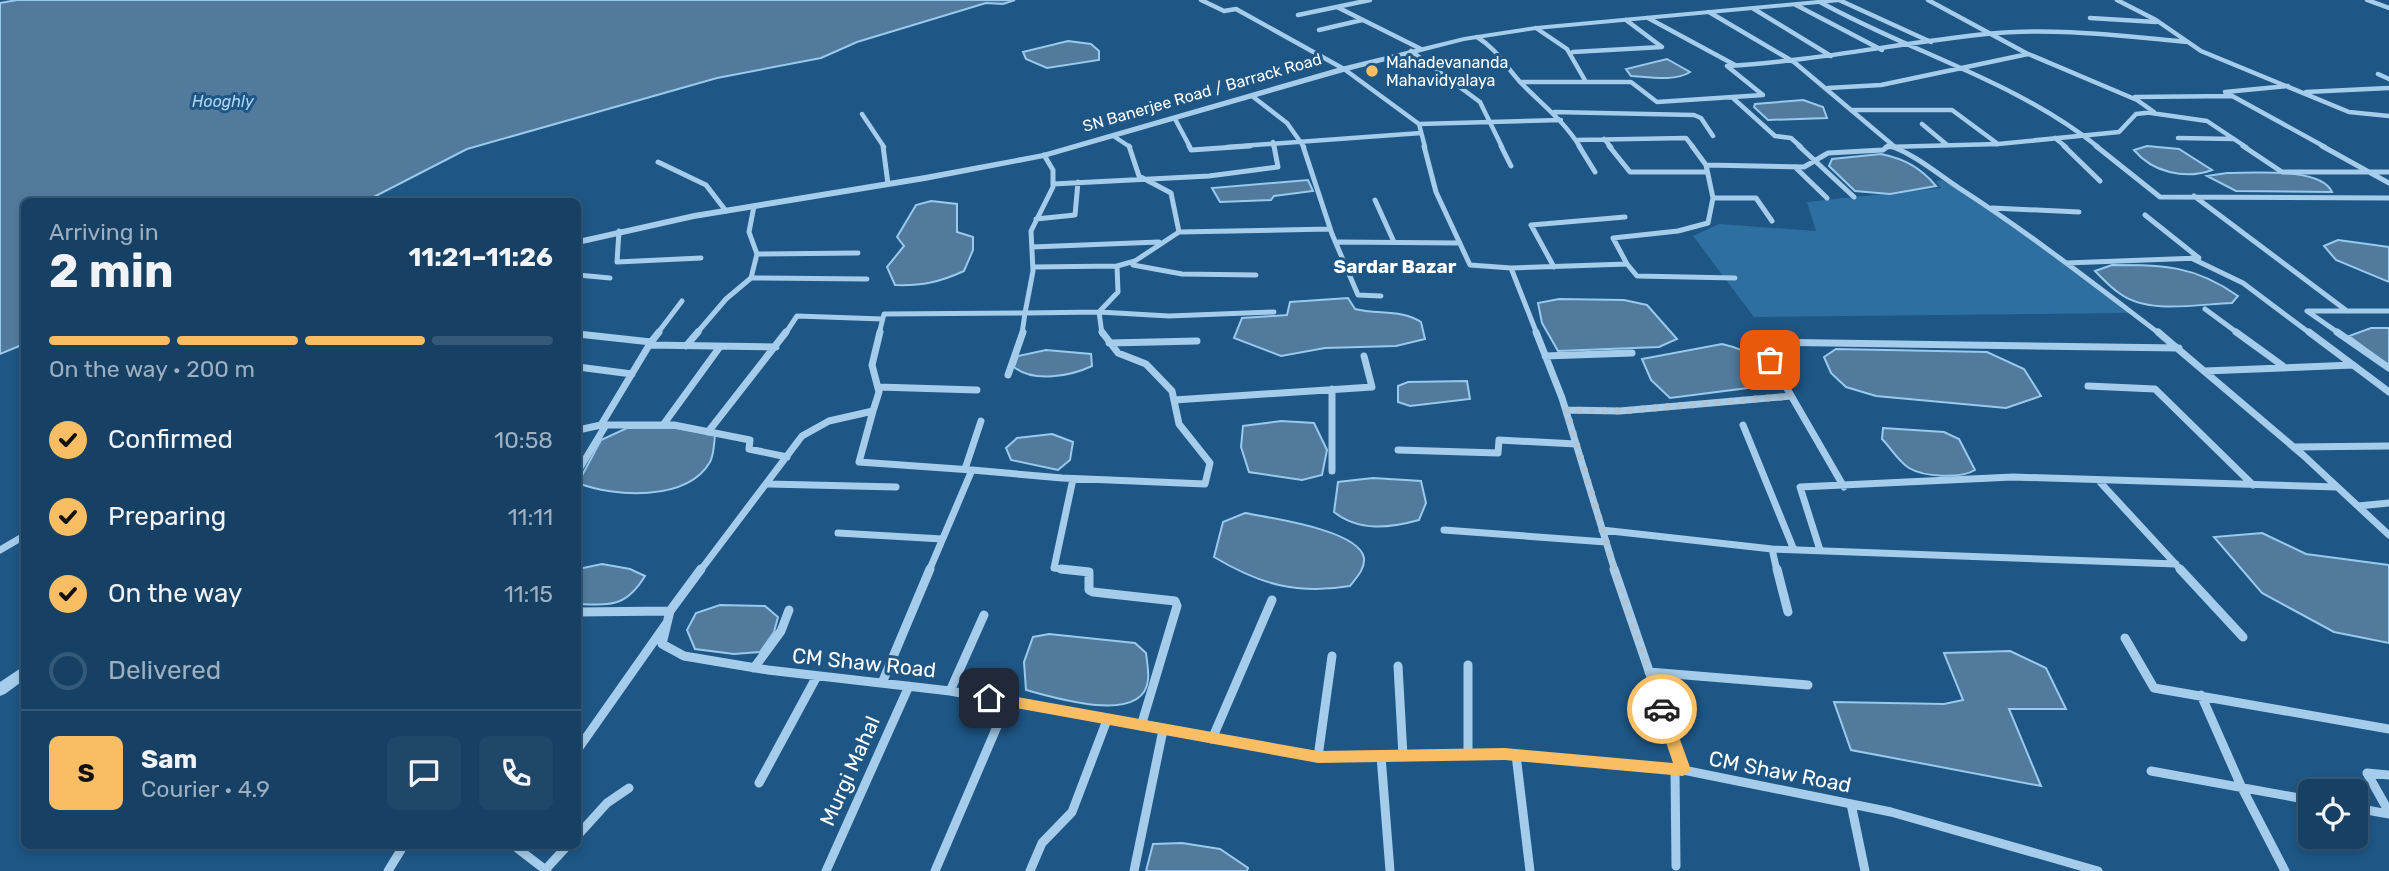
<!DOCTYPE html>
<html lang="en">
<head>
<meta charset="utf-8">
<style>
	:root { --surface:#164064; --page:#1f476a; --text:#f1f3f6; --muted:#9eafbf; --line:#355978; --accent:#f9be64 }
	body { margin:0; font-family:Rubik,sans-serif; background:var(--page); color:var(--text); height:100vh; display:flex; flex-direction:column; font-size:26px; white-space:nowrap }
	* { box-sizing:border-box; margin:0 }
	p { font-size:23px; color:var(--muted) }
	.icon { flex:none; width:38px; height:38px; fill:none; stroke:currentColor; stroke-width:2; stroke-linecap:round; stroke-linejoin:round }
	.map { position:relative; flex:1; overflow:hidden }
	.drawer { position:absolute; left:21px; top:198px; width:560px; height:651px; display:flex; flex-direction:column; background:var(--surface); border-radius:10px; box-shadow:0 4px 10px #0003,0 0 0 2px var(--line) }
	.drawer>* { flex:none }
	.controls { position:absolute; left:2298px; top:779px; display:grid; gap:14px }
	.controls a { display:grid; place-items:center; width:70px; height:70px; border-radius:10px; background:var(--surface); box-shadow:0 4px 10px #0003,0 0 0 2px var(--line); font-size:35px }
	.pin { position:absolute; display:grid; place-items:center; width:60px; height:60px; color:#fff; margin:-30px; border-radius:14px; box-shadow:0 4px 10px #0006 }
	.courier { position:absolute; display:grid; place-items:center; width:70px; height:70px; margin:-35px; border:5px solid #f9be64; border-radius:50%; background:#fff; color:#222; box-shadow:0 2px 9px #0007 }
	.headline em { font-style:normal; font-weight:700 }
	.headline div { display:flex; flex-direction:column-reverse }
	.headline { display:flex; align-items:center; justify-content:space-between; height:119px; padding:0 28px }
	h1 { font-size:46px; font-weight:700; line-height:52px }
	.bar { display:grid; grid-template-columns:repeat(4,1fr); gap:10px 7px; align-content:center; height:84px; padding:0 28px }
	.bar i { height:9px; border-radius:5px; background:var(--line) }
	.bar .active { background:var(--accent) }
	.bar p { grid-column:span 4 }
	.line { display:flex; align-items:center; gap:18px; padding:0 28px; border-top:2px solid var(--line) }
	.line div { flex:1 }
	.round { display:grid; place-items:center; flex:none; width:74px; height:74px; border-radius:10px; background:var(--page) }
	ol { padding:0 28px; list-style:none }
	li { display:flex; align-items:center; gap:21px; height:77px }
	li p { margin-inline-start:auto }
	li .icon { padding:7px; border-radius:50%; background:var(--accent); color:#111; stroke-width:4 }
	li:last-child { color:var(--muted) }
	li i { width:38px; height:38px; border:4px solid var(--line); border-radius:50% }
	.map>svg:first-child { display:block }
</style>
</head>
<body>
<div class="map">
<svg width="2389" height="871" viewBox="0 0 2389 871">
	<rect width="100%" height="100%" fill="#1e5685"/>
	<path fill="#2e6fa1" d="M 1942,180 L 2008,221 L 2128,313 L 1754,317 L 1693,236 L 1719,224 L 1816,231 L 1807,202 L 1941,188 L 1936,181 Z"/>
	<path fill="#517a9c" stroke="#99c9ec" stroke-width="2" d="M 17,0 L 1015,0 L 1003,4 L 986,3 L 857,42 L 821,58 L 717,78 L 467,149 L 366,201 L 24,201 L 24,344 L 0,354 L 0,3 Z
		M 1068,41 L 1091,44 L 1099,51 L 1099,60 L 1047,68 L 1026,59 L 1023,52 Z
		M 1667,59 L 1690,72 C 1675,82 1648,77 1631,76 L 1626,69 Z
		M 1803,100 L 1823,107 L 1827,118 L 1768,120 L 1754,107 L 1755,104 Z
		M 2147,146 L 2179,149 L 2212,170 C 2185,180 2152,172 2134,150 Z
		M 1881,154 C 1905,159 1921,168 1936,186 L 1890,194 L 1855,191 L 1829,166 L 1832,159 Z
		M 2227,173 C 2253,173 2321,167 2332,192 L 2236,191 L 2207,176 Z
		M 1308,180 L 1313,191 L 1274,196 L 1271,200 L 1220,202 L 1212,188 Z
		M 931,201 L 957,204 L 957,232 L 973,237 L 973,250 L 964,271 C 940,282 922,286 895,285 L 887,267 L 904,246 L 897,237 L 916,205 Z
		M 2338,240 L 2389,247 L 2389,282 L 2336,260 L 2324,246 Z
		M 2112,265 C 2163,265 2194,265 2238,296 L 2232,303 C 2198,304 2148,315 2119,293 C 2110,287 2102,278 2095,271 Z
		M 1348,298 L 1355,309 C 1378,315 1401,309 1421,322 L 1425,339 L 1396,346 L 1325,348 L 1281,356 L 1234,338 L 1242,318 L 1287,315 L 1290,302 Z
		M 1559,299 L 1624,300 L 1647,305 L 1677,339 L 1659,347 L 1558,351 L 1542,323 L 1538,303 Z
		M 2371,328 L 2389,328 L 2389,366 L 2349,336 Z
		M 1722,344 C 1744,349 1770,359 1771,385 L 1670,398 L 1651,380 L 1642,359 Z
		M 1836,349 L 1987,352 L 2024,369 L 2041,396 L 2006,408 L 1876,396 L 1846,387 L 1831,373 L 1824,357 Z
		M 1046,350 L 1091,354 L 1092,366 C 1071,376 1033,383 1014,367 L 1018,356 Z
		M 1467,381 L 1470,399 L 1410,406 L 1398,402 L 1398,386 L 1408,382 Z
		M 1281,421 L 1314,423 L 1327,450 L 1322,475 L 1302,480 L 1249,472 L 1241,447 L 1243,426 Z
		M 627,428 L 676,428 L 715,435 C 714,443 714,455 710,462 C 687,502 613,497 578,483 L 601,440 Z
		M 1883,428 L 1944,432 L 1959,439 L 1975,470 C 1960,479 1924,477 1909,468 C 1899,462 1890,447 1882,439 Z
		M 1052,434 L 1073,442 L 1070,460 L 1058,470 L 1011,460 L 1006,448 L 1017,438 Z
		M 1373,478 L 1421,481 L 1426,503 L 1419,520 C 1390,528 1359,532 1334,512 L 1338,482 Z
		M 1245,513 C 1270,518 1359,530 1364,558 C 1365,569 1357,577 1350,586 C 1297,595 1259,584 1214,557 L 1223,522 Z
		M 2262,533 L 2306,554 L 2389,565 L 2389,643 L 2334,632 L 2262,593 L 2214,537 Z
		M 602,564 L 630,569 L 645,576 C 626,607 612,605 578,604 L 578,569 Z
		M 720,605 L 765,606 L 778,617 L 774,632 L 760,652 L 734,654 L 695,649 L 687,630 L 696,613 Z
		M 1049,634 L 1135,643 L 1146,653 C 1147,662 1149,672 1148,680 C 1143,726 1053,697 1026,690 L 1024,662 L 1033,637 Z
		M 2010,651 L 2046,668 L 2066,709 L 2009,709 L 2041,786 L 1851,750 L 1834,702 L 1944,704 L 1963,700 L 1944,653 Z
		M 1182,843 L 1220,849 L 1248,868 L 1247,871 L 1146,871 L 1153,844 Z"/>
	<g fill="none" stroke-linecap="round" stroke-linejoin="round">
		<path stroke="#a5ccea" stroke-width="4.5" d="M 1201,0 L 1224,11 L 1236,9 L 1344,69 L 1419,124 L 1425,147
			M 1839,0 L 1931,42
			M 2117,0 L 2156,20 L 2201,51 L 2349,112 L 2389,116
			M 2367,0 L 2389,8
			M 1820,2 C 1912,53 2016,81 2098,147
			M 1796,5 L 1882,50
			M 1337,7 L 1421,49
			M 1754,9 L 1831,56
			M 1709,12 L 1794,62 L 1895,147
			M 1298,15 L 1370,0
			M 1648,18 L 1735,65
			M 2090,18 L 2156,22
			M 1319,30 L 1362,20
			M 1477,37 C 1497,49 1506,67 1522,84 C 1543,105 1564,121 1580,147
			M 1411,51 L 1480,102 L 1502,147
			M 1573,52 L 1662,47 L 1626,20
			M 2378,74 L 2389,79
			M 1520,82 L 1586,82 L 1567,49 L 1536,28
			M 1586,82 L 1631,82 L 1657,102 L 1763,95 L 1727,66 C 1814,61 1899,43 1986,34 C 2053,27 2121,36 2188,42
			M 2288,86 L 2225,92 L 2325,147
			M 1828,88 L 1881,85 L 2028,54
			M 2306,92 L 2389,88
			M 1252,96 L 1287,123 L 1304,147
			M 2135,97 L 2232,96
			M 1734,99 L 1775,136 L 1791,138 L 1801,147
			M 1853,110 L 1952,110 L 1998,144
			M 1554,112 L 1694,115 L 1701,118 L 1713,136
			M 2151,113 L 2207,121 L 2246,147
			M 862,114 L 884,147
			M 1175,119 L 1190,147
			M 1419,124 L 1561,120
			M 1922,124 L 1946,144
			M 1115,137 L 1130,147
			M 2055,138 L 2066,147
			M 2178,138 L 2234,139
			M 1604,139 L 1611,147
			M 1576,140 L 1686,138 L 1693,147
			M 1273,142 L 1274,147
			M 1227,147 L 1421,133
			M 1886,147 L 1998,144 L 2119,132 L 2136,114 L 2154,112 L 2137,100 L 2026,53 L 1928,0"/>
		<path stroke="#a5ccea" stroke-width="5" d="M 883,146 L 888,184
			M 1189,146 L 1191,150 L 1250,146
			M 1303,146 L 1332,234 L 1358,295 L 1381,296
			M 1424,146 L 1436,192 L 1470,265 L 1511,268 L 1627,264 L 1613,238 L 1678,231 L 1708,223 L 1713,198 L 1706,165 L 1804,167 L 1828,153 L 1883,150 L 1888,146
			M 1501,146 L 1511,166
			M 1579,146 L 1595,172
			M 1609,146 L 1630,172 L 1707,172
			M 1692,146 L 1706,165
			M 1799,146 L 1854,197
			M 1891,146 C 1917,156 1935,172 1959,188 C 2029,233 2094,284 2160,334
			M 2064,146 L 2100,181
			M 2096,146 L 2160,197 L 2389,198
			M 2243,146 L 2282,172 L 2389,172
			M 2322,146 L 2389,183
			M 658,162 L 706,185 L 726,211
			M 1795,167 L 1827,198
			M 1053,184 L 1209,176 L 1278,167 L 1274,146
			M 2194,196 L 2347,311
			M 1713,198 L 1756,198 L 1772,221
			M 1375,200 L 1394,242
			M 1992,208 L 2079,212
			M 1036,219 L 1075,215 L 1078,182
			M 619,231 L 617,262 L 701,258
			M 1179,232 L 1330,229
			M 1338,242 L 1460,243
			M 1032,247 L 1159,242
			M 757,254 L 858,253
			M 2191,258 L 2243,283 L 2311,334
			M 2066,263 L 2199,258 L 2145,215
			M 1627,264 L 1637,276 L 1735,278
			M 1133,265 L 1182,274 L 1256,275
			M 1033,267 L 1117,266
			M 1554,267 L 1531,225 L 1625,217
			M 1511,268 L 1537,334
			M 578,275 L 610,278
			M 751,278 L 867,279
			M 2205,309 L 2239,334
			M 657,334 L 682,301
			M 696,334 L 726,299 L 751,278 L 757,254 L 749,232 L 754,206
			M 785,334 L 797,316 L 882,319
			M 879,334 L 884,314 L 1025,313 L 1033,271 L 1031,231 L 1053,187 L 1053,170 L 1044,155
			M 1022,334 L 1025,313 L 1099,312 L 1169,316 L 1274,312
			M 1102,334 L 1099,312 L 1118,292 L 1117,266 L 1135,261 L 1179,232 L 1171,193 L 1139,176 L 1129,146
			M 2340,334 L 2307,311 L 2389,311"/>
		<path stroke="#a5ccea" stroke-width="7" d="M 1536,332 L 1562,398 L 1615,571
			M 2158,332 L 2303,455 L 2389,535
			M 2236,332 L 2283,366
			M 2309,332 L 2389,392
			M 2337,332 L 2389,368
			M 578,334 L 651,342 L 601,425 L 674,425 L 750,440 L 749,449 L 787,457
			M 651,342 L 659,332
			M 1109,343 L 1197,341
			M 649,345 L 776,347
			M 686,346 L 698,332
			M 1545,356 L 1632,353
			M 578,367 L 632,374
			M 2205,371 L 2353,365
			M 1008,375 L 1023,332
			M 2088,386 L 2155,389 L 2253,485
			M 878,387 L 977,390
			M 1332,389 L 1332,471
			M 1174,400 L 1372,387 L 1364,356
			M 1566,410 L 1620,411 L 1791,396
			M 873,411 L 859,462 L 972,470
			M 663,425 L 719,348
			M 1743,425 L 1794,550
			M 578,430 L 601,425
			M 708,432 L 786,332
			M 2294,447 L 2389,446
			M 1398,450 L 1498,453 L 1499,440 L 1576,444
			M 965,469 L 981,421
			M 578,471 L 606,425
			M 1073,479 L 1054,568 L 1077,571
			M 2098,480 L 2182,571
			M 768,484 L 896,487
			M 1844,487 L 1760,342 L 2179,348
			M 2358,506 L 2389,503
			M 1444,530 L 1606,542
			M 1602,530 L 1772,549 L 2176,564
			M 838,533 L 942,539
			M 1772,549 L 1777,571
			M 0,550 L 24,536
			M 1820,550 L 1800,487 L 2013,477 L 2337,487
			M 700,571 L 802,436 L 829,421 L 873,411 L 879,392 L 872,365 L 880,332
			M 929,571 L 972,470 L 1062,478 L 1205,484 L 1210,463 L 1179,424 L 1172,391 L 1146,364 L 1118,353 L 1102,332"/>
		<path stroke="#a5ccea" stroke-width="9" d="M 1061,569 L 1089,572 L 1089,590 L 1093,592 L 1175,601 L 1177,606 L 1141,726
			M 1614,569 L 1683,770
			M 1777,569 L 1788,612
			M 2180,569 L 2243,637
			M 670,611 L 701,569
			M 578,612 L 670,611 L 662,644 L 684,656 L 768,670 L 950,691 L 1318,757 L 1505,754 L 1683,770 L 1891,812 L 2098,871
			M 2125,638 L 2154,688 L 2389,729
			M 1468,665 L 1468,755
			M 1398,666 L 1403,756
			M 754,668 L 781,631 L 789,610
			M 1649,672 L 1808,685
			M 882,683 L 930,569
			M 950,691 L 984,615
			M 2201,695 L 2242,788 L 2285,871
			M 1212,739 L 1272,600
			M 578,749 L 666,624
			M 1516,755 L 1530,871
			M 1381,756 L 1390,871
			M 1318,757 L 1332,656
			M 1675,769 L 1676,866
			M 2151,771 L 2310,800
			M 2389,775 L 2367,773 L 2389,812
			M 759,783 L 817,676
			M 1851,804 L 1865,871
			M 2356,808 L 2389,814
			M 578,835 L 607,803 L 629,788
			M 513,845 L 547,871
			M 545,870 L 568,845
			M 388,871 L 404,845
			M 826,871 L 909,686
			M 935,871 L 1008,701
			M 1030,871 L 1042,843 L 1072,812 L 1107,720
			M 1134,871 L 1163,730"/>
		<path fill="#a5ccea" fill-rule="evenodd" d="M 1818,0 L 1843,0 L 1840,2 L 1536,30 L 1464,41 L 1347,71 L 1044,158 L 925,181 L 694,219 L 578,245 L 578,239 L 694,213 L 925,175 L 1043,153 L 1341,67 L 1464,37 L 1536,26 Z
			M 24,666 L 24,680 L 5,694 L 0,696 L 0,682 Z"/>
	</g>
	<path fill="#f9be64" d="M 989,692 L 1318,751 L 1505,748 L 1673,763 L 1655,709 L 1662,704 L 1669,709 L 1691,770 L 1683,776 L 1505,760 L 1318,763 L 989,703 L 982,698 Z"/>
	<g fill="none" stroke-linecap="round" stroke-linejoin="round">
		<path stroke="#b0c4d4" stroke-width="7" stroke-dasharray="0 12.6" d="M 1662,709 L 1623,597 L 1566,410 L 1620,411 L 1791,396 L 1770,360"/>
	</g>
	<circle fill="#f9be64" stroke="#1e5685" stroke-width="2.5" cx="1372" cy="71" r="7"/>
	<g text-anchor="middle" stroke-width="6" stroke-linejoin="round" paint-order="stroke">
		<g font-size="16" fill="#fff" stroke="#1e5685" text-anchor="start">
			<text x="1386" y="68">Mahadevananda<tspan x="1386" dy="18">Mahavidyalaya</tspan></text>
		</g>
		<g font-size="16" fill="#fff" stroke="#1e5685">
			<text transform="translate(1202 92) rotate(-16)" y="6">SN Banerjee Road / Barrack Road</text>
		</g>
		<g font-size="16" font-style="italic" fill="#b1d6f2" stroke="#1e5685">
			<text x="223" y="107">Hooghly</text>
		</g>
		<g font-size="19" font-weight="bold" fill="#fff" stroke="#1e5685">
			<text x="1395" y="273">Sardar Bazar</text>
		</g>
		<g font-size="21" fill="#fff" stroke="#1e5685">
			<text transform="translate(864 663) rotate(6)" y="7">CM Shaw Road</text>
			<text transform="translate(850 771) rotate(-66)" y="7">Murgi Mahal</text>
			<text transform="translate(1780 772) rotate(11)" y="7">CM Shaw Road</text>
		</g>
	</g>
</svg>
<div class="controls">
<a><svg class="icon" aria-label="locate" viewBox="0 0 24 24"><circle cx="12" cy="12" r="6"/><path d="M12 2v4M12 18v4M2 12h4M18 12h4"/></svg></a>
</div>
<div class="pin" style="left:1770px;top:360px;background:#ea580c"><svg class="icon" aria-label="bag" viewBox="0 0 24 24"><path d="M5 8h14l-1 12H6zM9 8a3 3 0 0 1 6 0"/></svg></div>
<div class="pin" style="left:989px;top:698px;background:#1f2937"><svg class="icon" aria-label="home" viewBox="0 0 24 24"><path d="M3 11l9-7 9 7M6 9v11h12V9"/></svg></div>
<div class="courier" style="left:1662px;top:709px"><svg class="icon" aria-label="car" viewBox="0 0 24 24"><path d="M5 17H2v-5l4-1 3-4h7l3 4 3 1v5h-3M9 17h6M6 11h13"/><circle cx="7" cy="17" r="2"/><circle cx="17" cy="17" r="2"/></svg></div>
<section class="drawer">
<div class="headline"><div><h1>2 min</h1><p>Arriving in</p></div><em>11:21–11:26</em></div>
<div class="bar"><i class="active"></i><i class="active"></i><i class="active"></i><i></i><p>On the way · 200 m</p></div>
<ol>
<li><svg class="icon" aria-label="check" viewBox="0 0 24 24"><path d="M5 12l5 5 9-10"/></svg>Confirmed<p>10:58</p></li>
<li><svg class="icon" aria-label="check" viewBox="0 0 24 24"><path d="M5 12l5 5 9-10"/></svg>Preparing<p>11:11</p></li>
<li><svg class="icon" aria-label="check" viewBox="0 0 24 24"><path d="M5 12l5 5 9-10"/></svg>On the way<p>11:15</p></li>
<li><i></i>Delivered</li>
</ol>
<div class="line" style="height:126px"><b class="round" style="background:var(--accent);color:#111">S</b><div><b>Sam</b><p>Courier · 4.9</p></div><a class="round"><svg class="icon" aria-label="chat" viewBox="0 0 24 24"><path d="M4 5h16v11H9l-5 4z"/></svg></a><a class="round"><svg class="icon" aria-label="phone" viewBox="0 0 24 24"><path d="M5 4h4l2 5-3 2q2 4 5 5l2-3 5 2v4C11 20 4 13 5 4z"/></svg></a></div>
</section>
</div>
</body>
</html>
